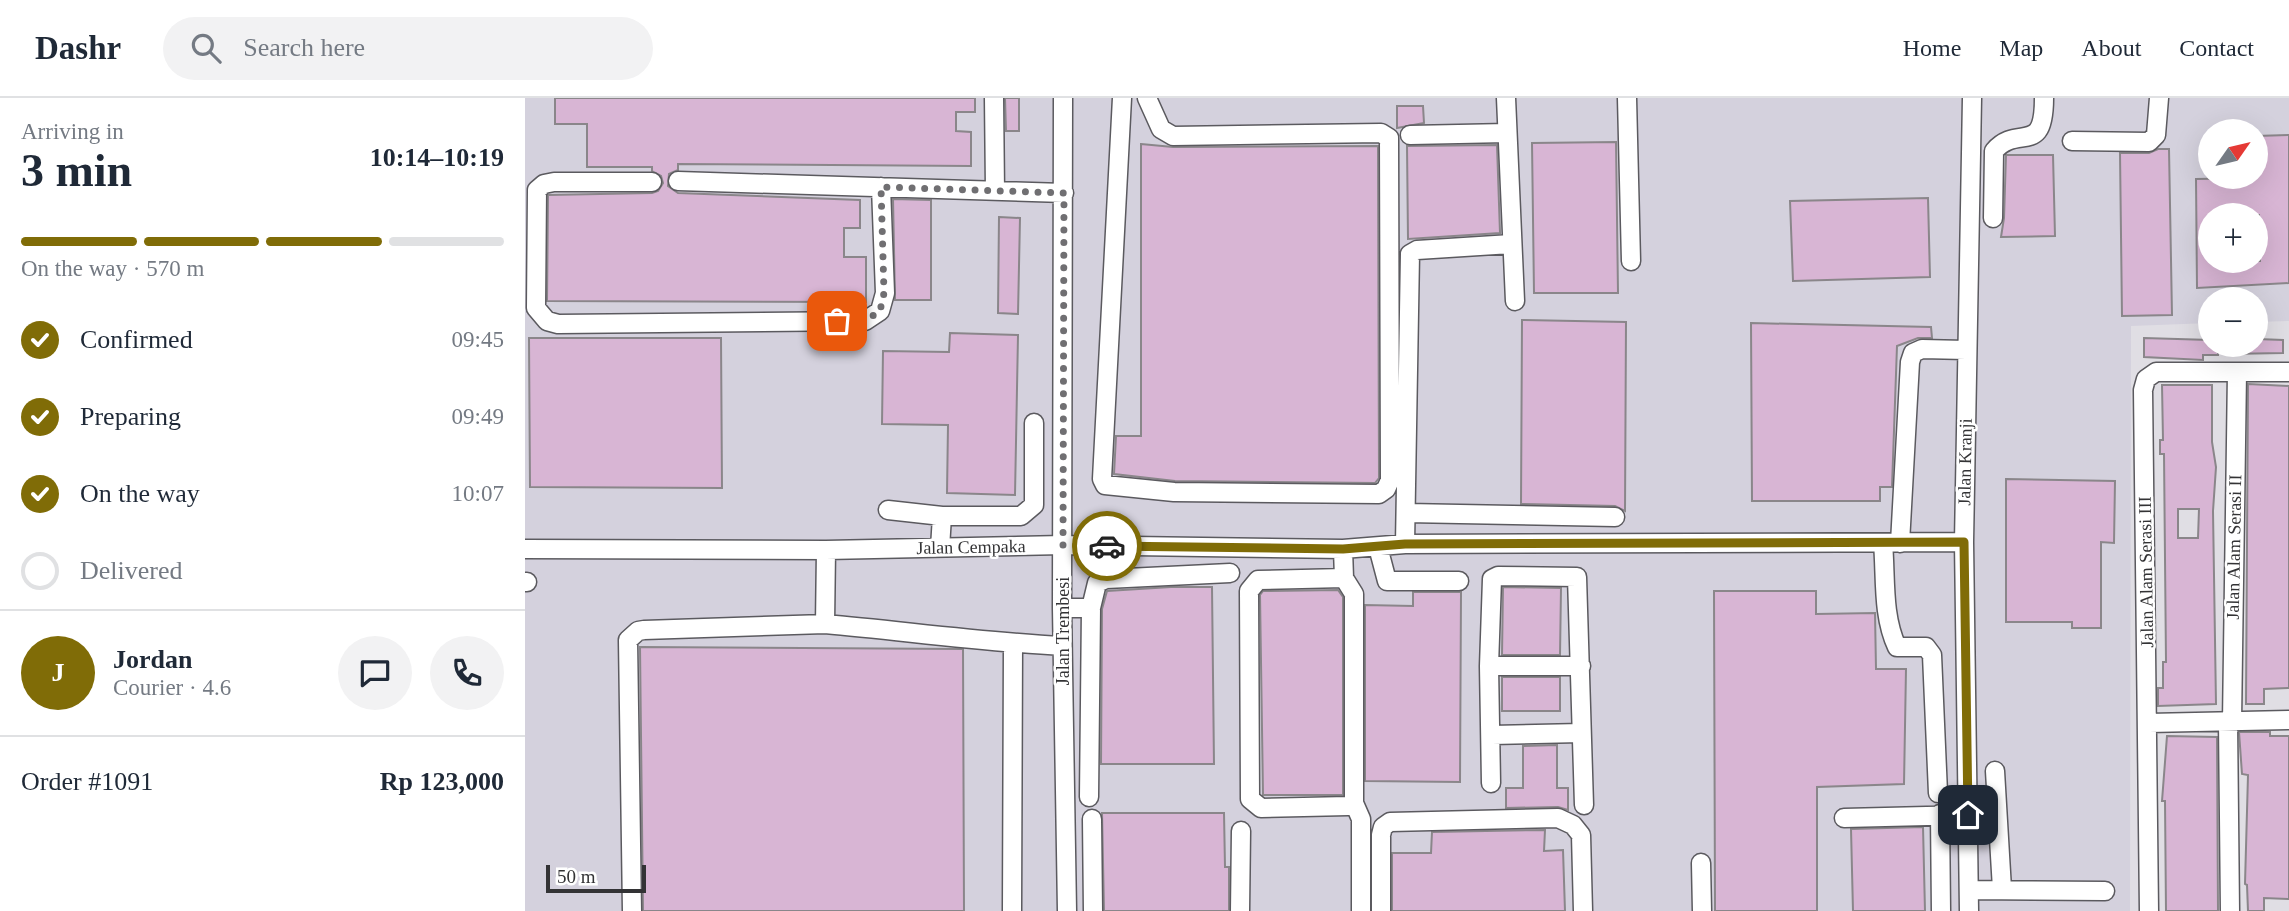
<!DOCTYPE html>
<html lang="en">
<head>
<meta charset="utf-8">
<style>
	:root { --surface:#fff; --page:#f2f2f3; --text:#1f2937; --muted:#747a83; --line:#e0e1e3; --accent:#806c07 }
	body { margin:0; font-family:"Times New Roman",serif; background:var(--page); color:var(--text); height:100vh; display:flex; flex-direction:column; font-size:26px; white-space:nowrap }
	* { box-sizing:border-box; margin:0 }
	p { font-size:23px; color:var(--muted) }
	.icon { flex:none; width:38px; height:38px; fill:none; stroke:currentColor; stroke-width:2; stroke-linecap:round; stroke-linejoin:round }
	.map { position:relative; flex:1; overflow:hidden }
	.details { display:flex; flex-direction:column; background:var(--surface); width:525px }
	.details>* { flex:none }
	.needle { width:46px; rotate:56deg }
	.fabs { position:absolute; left:1673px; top:21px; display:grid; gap:14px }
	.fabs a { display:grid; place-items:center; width:70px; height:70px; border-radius:50%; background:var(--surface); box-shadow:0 7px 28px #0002; font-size:35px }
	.scale { position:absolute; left:21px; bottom:18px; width:100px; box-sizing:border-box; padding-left:7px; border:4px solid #333335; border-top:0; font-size:19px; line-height:24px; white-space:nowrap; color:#333335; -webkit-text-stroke:5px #fff; paint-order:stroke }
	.pin { position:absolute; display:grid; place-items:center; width:60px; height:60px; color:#fff; margin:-30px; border-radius:14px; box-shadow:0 4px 10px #0006 }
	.courier { position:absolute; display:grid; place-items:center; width:70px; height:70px; margin:-35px; border:5px solid #806c07; border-radius:50%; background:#fff; color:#222; box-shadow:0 2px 9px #0007 }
	.headline em { font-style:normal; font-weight:700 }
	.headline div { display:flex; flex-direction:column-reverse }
	.headline { display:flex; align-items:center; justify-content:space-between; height:119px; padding:0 21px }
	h1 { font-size:46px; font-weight:700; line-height:52px }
	.bar { display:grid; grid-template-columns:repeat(4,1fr); gap:10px 7px; align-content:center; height:84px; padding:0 21px }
	.bar i { height:9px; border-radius:5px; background:var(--line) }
	.bar .active { background:var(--accent) }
	.bar p { grid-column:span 4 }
	.line { display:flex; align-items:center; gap:18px; padding:0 21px; border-top:2px solid var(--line) }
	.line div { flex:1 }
	.round { display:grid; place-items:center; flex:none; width:74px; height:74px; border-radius:37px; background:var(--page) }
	ol { padding:0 21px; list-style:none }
	li { display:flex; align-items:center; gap:21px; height:77px }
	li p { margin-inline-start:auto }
	li .icon { padding:7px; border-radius:50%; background:var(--accent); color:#fff; stroke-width:4 }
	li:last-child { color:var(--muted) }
	li i { width:38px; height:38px; border:4px solid var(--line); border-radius:50% }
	header { display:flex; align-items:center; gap:42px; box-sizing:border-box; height:98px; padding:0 35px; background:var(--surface); border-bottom:2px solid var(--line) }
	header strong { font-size:33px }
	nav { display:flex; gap:38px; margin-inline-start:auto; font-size:24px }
	.search { width:490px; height:63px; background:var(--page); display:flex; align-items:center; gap:18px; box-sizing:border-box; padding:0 24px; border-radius:38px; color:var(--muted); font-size:26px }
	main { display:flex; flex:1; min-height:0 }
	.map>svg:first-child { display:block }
</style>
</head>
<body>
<header>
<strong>Dashr</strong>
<div class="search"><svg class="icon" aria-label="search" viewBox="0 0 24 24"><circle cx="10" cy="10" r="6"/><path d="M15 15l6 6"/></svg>Search here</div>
<nav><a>Home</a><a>Map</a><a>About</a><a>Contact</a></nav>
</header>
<main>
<section class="details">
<div class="headline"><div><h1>3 min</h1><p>Arriving in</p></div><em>10:14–10:19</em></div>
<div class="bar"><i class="active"></i><i class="active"></i><i class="active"></i><i></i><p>On the way · 570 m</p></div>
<ol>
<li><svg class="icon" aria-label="check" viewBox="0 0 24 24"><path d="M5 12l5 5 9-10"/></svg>Confirmed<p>09:45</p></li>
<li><svg class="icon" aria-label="check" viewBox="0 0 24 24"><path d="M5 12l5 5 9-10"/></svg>Preparing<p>09:49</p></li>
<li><svg class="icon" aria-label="check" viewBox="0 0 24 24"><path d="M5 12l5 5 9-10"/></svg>On the way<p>10:07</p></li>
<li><i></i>Delivered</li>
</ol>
<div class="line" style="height:126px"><b class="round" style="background:var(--accent);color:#fff">J</b><div><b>Jordan</b><p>Courier · 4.6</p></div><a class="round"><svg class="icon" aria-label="chat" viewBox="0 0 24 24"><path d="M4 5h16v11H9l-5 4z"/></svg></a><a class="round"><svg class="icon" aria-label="phone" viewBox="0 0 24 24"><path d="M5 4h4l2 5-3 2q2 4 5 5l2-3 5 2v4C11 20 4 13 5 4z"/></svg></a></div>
<div class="line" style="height:91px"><div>Order #1091</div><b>Rp 123,000</b></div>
</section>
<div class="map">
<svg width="1764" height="813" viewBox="0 0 1764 813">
	<rect width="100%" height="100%" fill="#e0dee4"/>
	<path fill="#d4d1dd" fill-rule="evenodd" d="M 0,0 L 1764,0 L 1764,223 L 1731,224 L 1731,201 L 1685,201 L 1685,225 L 1606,228 L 1605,813 L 0,813 ZM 1685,33 L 1731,33 L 1731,79 L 1685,79 ZM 1685,117 L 1731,117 L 1731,163 L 1685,163 Z"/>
	<path fill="#d8b5d4" stroke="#8a868a" stroke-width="2" fill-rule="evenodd" d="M 30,0 L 450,0 L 450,14 L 431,14 L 431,33 L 446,34 L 446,68 L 153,66 L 153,72 L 144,76 L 143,88 L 153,95 L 335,102 L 335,130 L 319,130 L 319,159 L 341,159 L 341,204 L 22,203 L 23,97 L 127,95 L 133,93 L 138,85 L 136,78 L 127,73 L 127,69 L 62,69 L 62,26 L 30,26 Z
		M 480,0 L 494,0 L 494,33 L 481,33 Z
		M 872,8 L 898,8 L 899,25 L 872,30 Z
		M 1764,37 L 1764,185 L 1672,190 L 1671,81 L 1731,80 L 1731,38 ZM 1685,117 L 1734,117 L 1735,163 L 1685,163 Z
		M 1091,44 L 1093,195 L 1009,195 L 1007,45 Z
		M 616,46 L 648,49 L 853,48 L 854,380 L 850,385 L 650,383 L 589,376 L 591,338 L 616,338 Z
		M 972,47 L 975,135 L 883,141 L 882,48 Z
		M 1633,51 L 1644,51 L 1647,217 L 1597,218 L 1595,55 L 1624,55 Z
		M 1481,57 L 1528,57 L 1530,138 L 1476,139 L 1479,120 Z
		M 1403,100 L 1405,179 L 1268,183 L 1265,103 Z
		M 368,101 L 406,102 L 406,202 L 370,202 Z
		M 474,119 L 495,120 L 493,216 L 473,215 Z
		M 997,222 L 1101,224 L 1100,413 L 1090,408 L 996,406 Z
		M 1226,225 L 1406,229 L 1407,240 L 1393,240 L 1372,248 L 1367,389 L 1355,389 L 1355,403 L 1227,403 Z
		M 425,235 L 493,237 L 490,397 L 422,395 L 423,327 L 357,326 L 358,253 L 424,254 Z
		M 4,240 L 196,240 L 197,390 L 5,389 Z
		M 1619,240 L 1685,242 L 1685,247 L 1693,247 L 1693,257 L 1678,257 L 1678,262 L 1619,259 Z
		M 1732,241 L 1758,242 L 1758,255 L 1702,256 L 1702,247 L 1732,247 Z
		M 1723,286 L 1764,288 L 1764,590 L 1739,591 L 1739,606 L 1721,606 Z
		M 1637,287 L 1687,287 L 1687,344 L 1691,369 L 1688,413 L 1691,606 L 1633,608 L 1633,590 L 1638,590 L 1638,564 L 1641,564 L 1639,356 L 1635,356 L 1635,342 L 1638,342 ZM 1653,411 L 1674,411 L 1673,440 L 1653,440 Z
		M 1481,381 L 1590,383 L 1589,445 L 1576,444 L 1576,530 L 1547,530 L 1547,524 L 1481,524 Z
		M 646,489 L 687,489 L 689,666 L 576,666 L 577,511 L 582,493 Z
		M 978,489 L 1036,490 L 1035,557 L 977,557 Z
		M 813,492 L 818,499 L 818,697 L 738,697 L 735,497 L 738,493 Z
		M 1189,493 L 1291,493 L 1291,516 L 1350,515 L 1351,571 L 1381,571 L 1379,686 L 1292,689 L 1292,813 L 1190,813 Z
		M 888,494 L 936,494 L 935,684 L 840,683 L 840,507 L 888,508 Z
		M 115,549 L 438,551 L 439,813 L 118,813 Z
		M 977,579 L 1035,579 L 1035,613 L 977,613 Z
		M 1714,634 L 1745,634 L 1745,638 L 1764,638 L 1764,801 L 1739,800 L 1739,813 L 1723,813 L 1722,787 L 1720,786 L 1723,677 L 1717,676 Z
		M 1642,638 L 1692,639 L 1693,813 L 1641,813 L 1640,703 L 1637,703 Z
		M 1032,647 L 1032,690 L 1043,690 L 1043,712 L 1033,709 L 981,710 L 981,690 L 998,690 L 998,648 Z
		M 577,715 L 699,715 L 700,769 L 704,769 L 704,813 L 579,813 Z
		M 1398,729 L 1400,813 L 1328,813 L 1326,731 Z
		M 1020,732 L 1019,753 L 1038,752 L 1040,813 L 867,813 L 867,755 L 906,755 L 907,734 Z"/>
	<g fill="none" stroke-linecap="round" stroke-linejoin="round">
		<g stroke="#5b5a5f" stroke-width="21">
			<path id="minor" d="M 469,0 L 470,93
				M 538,0 L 537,510 L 542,813
				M 597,0 L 577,381 L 580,387 L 649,394 L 854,396 L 861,391 L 865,382 L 864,40 L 856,35 L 648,38 L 636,31 L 622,0
				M 981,0 L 990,203
				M 1102,0 L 1106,163
				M 885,37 L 982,35
				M 1547,43 L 1624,44 L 1631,37 L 1634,0
				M 153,83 L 539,95
				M 127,84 L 29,84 L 19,86 L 12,92 L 11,210 L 22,223 L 33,226 L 340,223 L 355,213 L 360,195 L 356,89
				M 1468,120 L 1469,53 C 1493,25 1519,60 1519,0
				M 363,412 L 417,418
				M 882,415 L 1090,419
				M 1358,445 C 1361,479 1357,517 1372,549 L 1401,549 L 1407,557 L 1413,695
				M 1375,445 L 1385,264 L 1388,255 L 1397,251 L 1441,252
				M 880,446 L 885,156 L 892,152 L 986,146
				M 853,449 L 862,483 L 934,483
				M 415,450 L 417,418 L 496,418 L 509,407 L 509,325
				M 0,451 L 301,452 L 538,447 L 818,451 L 880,446 L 1439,444
				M 818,451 L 819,480 L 733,482 L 724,493 L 725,701 L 736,710 L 823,708 L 829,705 L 829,496 L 819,480
				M 0,484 L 2,484
				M 537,510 L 566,510 L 572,485 L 581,481 L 705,475
				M 300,526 C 379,533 458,544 537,548
				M 964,568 L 1056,568
				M 1703,624 L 1705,813
				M 1707,624 L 1712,274
				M 1624,625 L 1764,622
				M 967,637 L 1056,635
				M 1470,673 L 1477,791
				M 966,685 L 964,568 L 967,481 L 973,478 L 1052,479 L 1059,707
				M 564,699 L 566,510
				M 829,705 L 836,721 L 836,813
				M 1415,716 L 1416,813
				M 1319,720 L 1443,717
				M 567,721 L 568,813
				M 1176,765 L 1177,813
				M 1445,792 L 1580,793
				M 107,813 L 103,542 L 113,533 L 119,532 L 300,526 L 301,452
				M 487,813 L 488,546
				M 715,813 L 716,733
				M 856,813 L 856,737 L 858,729 L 865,724 L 1033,720 L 1048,727 L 1056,737 L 1058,813
				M 1444,813 L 1439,444 L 1447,0
				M 1624,813 L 1618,292 L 1621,281 L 1631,274 L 1764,274"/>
		</g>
		<use href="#minor" stroke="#fff" stroke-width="18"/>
	</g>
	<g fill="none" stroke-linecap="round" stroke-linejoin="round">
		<path stroke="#706f72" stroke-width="7" stroke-dasharray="0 12.6" d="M 312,223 L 340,223 L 355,213 L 359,195 L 356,89 L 539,95 L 538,447 L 582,448"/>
		<path stroke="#806c07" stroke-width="9" d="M 582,448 L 818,451 L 880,446 L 1439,444 L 1443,717"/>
	</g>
	<g text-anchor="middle" stroke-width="5" stroke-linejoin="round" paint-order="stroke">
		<g font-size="18" fill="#333335" stroke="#fff">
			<text transform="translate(1440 364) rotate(-89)" y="6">Jalan Kranji</text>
			<text transform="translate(446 449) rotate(-1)" y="6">Jalan Cempaka</text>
			<text transform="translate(1709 449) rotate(-89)" y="6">Jalan Alam Serasi II</text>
			<text transform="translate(1621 474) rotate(-91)" y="6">Jalan Alam Serasi III</text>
			<text transform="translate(538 533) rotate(-90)" y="6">Jalan Trembesi</text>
		</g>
	</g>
</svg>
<div class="fabs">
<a><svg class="needle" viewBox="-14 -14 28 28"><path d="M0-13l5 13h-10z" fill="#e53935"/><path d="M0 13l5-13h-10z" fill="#747a83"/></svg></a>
<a>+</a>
<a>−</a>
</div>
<div class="scale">50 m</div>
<div class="pin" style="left:312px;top:223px;background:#ea580c"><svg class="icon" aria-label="bag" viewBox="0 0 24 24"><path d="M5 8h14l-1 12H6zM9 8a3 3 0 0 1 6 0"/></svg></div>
<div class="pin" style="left:1443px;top:717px;background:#1f2937"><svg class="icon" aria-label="home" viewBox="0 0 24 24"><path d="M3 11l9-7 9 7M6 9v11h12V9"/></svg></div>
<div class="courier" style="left:582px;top:448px"><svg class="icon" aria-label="car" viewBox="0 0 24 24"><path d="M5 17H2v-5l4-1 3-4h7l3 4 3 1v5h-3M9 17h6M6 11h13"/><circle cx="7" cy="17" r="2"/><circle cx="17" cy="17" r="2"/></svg></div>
</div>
</main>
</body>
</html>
